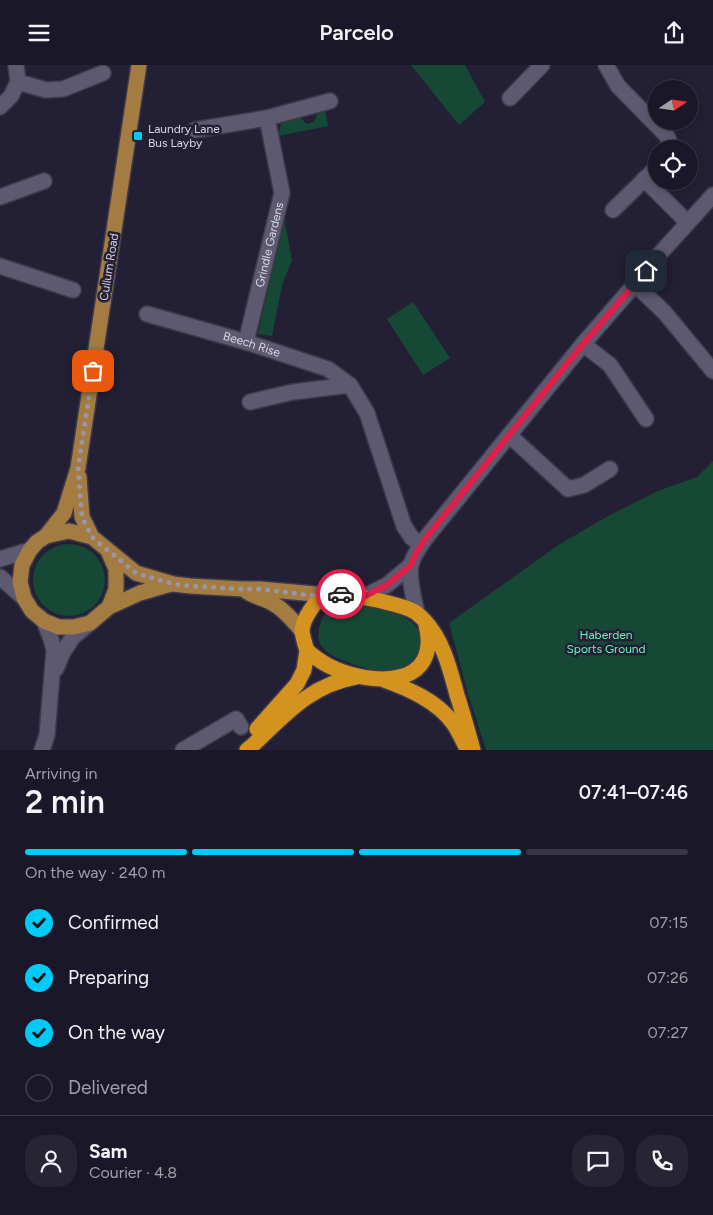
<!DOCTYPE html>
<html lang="en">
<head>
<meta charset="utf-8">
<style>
	:root { --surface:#1a1828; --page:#272534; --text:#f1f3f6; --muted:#9fa0a8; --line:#383745; --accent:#00cbf8 }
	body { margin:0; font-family:Figtree,sans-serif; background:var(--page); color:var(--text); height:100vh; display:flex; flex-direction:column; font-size:19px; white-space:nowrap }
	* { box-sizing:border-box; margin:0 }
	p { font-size:16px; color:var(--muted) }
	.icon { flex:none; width:28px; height:28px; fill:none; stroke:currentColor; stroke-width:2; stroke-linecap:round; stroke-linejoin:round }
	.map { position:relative; height:685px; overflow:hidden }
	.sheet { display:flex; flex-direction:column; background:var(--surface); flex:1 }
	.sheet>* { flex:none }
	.needle { width:32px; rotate:77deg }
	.fabs { position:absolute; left:648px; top:15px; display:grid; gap:10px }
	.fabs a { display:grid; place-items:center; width:50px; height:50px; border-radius:50%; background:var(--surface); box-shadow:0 2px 8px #0003,0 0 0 1px var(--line); font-size:25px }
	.pin { position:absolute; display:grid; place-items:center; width:42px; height:42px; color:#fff; margin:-21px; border-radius:10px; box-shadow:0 2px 8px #0006 }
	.courier { position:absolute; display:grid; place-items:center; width:50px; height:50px; margin:-25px; border:4px solid #e11d48; border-radius:50%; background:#fff; color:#222; box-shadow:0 1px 6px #0007 }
	.overview em { font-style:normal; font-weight:600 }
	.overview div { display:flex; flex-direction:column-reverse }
	.overview { display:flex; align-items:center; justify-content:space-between; height:85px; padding:0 25px }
	h1 { font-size:32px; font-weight:600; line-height:38px }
	.bar { display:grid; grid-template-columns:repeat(4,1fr); gap:8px 5px; align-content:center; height:60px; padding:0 25px }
	.bar i { height:6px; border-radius:4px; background:var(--line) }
	.bar .active { background:var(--accent) }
	.bar p { grid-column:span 4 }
	.line { display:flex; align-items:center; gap:12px; padding:0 25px; border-top:1px solid var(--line) }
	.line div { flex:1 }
	.round { display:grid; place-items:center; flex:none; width:52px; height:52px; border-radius:20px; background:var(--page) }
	ol { padding:0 25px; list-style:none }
	li { display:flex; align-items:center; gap:15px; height:55px }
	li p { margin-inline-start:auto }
	li .icon { padding:5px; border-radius:50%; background:var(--accent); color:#111; stroke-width:4 }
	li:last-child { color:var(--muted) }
	li i { width:28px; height:28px; border:2px solid var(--line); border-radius:50% }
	header { display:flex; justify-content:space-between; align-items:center; height:65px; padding:0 25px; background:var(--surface); font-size:22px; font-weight:600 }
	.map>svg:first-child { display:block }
</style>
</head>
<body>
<header><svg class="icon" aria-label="menu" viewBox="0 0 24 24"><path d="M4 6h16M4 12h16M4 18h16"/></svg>Parcelo<svg class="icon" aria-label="share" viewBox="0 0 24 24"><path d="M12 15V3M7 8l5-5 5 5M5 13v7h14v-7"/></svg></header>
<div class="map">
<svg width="713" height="685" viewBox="0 0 713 685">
	<rect width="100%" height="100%" fill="#232035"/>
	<path fill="#164935" d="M 411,0 L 465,0 L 485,37 L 459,60 Z
		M 325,43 L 328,61 L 278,71 L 283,52 L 297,50 L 307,59 L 314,57 L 318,47 Z
		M 284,153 L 292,195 L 282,220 L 272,271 L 258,269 Z
		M 413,237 L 450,293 L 423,310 L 387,254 Z
		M 713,396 L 713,685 L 486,685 L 468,629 L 449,558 L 560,479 L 610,450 L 658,426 L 697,412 Z
		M33 515a36 36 0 1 1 72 0a36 36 0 1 1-72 0Z
		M 339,539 C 363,540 425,545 422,580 C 421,586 417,593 415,599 C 408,601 400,606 393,607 C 383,608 365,603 356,600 C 334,592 310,586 321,557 C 324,547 329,542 339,539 Z"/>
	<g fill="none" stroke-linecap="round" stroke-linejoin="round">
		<g stroke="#3d3a4c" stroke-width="18">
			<g id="minor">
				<path d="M 16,0 L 18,17"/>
				<path d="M 606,0 L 618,21 L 667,71 L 669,76 L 670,84"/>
				<path d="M 510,33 L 542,0"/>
				<path d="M 0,42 L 11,31 L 18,17 L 46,25 L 63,24 L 103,8"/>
				<path d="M 195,65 L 267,53 L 330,36"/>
				<path d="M 644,114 L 688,158"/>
				<path d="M 0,132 L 44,116"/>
				<path d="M 613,145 L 656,103"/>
				<path d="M 0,201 L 73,225"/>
				<path d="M 635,219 L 665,248 L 713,306"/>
				<path id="s1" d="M 147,249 L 246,277 L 328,304 L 350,320 L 367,348 L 404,461 L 412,473 L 421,480"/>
				<path id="s2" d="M 246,277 L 282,128 L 267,53"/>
				<path d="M 583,279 L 610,300 L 646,354"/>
				<path d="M 250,337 L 293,327 L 350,320"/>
				<path d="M 509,370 L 568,424 L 584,420 L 610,404"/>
				<path d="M 0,494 L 30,485"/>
				<path d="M 0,512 L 24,533"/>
				<path d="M 363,532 L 387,520 L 411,500"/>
				<path d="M 417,548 C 414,534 408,512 411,499 C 414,490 420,481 425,474 L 583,279 L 635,219 L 656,193 L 713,130"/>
				<path d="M 56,604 L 63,587 L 73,572 L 90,558"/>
				<path d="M 42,685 L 47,670 L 54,585 L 51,574 L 44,556"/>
				<path d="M 183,685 L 236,654 L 241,662"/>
			</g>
		</g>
		<g stroke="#3d3a4c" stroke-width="18">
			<path id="major" d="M 79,412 L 82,452 L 92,472
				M 46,471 L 64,448 L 78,403 L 139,0
				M 108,486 L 116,504 L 116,524 L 109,542 L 90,558 L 74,562 L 59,562 L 44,556 L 32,546 L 24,533 L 20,517 L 22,500 L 30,485 L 37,477 L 46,471 L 69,466 L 92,472 L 136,508 L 173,519 L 190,521 L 243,524 L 260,524 L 326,530
				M 246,526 C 254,532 264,533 272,538 C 284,544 293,556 302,566
				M 109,542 L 140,528 L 171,519"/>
		</g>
		<g stroke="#3d3a4c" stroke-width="18">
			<path id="highway" d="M 425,556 C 444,624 371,622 329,601 C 323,598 311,590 307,585 C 305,581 303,571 302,567 C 302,555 315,534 327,530 C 342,526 401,539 415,547 C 418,549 421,552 424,555 C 443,575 450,604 457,630 C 463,648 468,667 473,685
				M 384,615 C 409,624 437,636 453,658 C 458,665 462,674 466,682
				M 257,664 L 297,619 L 304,605 L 307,585
				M 247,685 L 253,680 C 285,650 310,620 356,612"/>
		</g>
		<use href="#minor" stroke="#5c5971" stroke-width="15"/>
		<use href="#major" stroke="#a47b40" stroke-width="15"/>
		<use href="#highway" stroke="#d4921f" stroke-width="15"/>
	</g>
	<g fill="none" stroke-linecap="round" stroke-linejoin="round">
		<path stroke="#9896a7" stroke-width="5" stroke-dasharray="0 9" d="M 93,306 L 78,403 L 82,452 L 92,472 L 100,479 L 136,508 L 173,519 L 190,521 L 242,524 L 260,524 L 308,530 L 326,530 L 341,529"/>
		<path stroke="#e11d48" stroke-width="6" d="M 341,529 L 351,530 L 363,532 L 387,520 L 411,500 L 416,488 L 425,474 L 583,279 L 646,206"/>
	</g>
	<rect fill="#00cbf8" stroke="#232035" stroke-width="2" x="133" y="66" width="10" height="10" rx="2.5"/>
	<g text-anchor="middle" stroke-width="5" stroke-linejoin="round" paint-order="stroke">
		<g font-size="12" fill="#d7d6e4" stroke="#232035" text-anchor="start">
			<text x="148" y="68">Laundry Lane<tspan x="148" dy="14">Bus Layby</tspan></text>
		</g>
		<g font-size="12" fill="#d7d6e4" stroke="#232035">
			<text dy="4" stroke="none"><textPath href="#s2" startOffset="100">Grindle Gardens</textPath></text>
			<text transform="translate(109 202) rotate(-81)" y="4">Cullum Road</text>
			<text dy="4" stroke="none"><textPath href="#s1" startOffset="109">Beech Rise</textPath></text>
		</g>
		<g font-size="12" fill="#6df5bc" stroke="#232035">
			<text x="606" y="574">Haberden<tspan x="606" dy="14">Sports Ground</tspan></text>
		</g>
	</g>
</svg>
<div class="fabs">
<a><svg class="needle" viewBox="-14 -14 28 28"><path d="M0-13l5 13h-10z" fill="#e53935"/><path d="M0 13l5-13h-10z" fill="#9fa0a8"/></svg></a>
<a><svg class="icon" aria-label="locate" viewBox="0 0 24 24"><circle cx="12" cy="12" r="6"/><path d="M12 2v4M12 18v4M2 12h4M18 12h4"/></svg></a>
</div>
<div class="pin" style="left:93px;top:306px;background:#ea580c"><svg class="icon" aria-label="bag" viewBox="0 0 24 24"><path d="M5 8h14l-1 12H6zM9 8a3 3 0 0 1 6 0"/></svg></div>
<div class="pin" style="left:646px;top:206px;background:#1f2937"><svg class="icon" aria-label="home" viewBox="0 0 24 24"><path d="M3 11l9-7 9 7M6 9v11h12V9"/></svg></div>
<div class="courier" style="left:341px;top:529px"><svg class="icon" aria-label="car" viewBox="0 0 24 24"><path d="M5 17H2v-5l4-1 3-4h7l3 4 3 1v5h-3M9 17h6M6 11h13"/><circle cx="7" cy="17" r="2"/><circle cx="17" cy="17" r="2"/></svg></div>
</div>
<section class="sheet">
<div class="overview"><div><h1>2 min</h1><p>Arriving in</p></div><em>07:41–07:46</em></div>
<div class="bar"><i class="active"></i><i class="active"></i><i class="active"></i><i></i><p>On the way · 240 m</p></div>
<ol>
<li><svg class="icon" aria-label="check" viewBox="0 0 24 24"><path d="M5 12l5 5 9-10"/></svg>Confirmed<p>07:15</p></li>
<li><svg class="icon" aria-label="check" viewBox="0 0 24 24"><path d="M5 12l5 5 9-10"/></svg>Preparing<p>07:26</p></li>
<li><svg class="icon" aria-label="check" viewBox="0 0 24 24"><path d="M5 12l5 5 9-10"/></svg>On the way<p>07:27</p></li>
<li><i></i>Delivered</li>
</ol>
<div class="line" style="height:90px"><a class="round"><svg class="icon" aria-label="person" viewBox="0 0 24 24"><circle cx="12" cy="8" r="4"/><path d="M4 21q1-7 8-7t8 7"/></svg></a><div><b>Sam</b><p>Courier · 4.8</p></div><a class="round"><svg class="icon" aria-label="chat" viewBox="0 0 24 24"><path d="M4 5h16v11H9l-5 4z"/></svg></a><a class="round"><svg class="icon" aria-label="phone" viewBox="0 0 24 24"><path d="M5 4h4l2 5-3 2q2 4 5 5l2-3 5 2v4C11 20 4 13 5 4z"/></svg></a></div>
</section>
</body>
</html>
